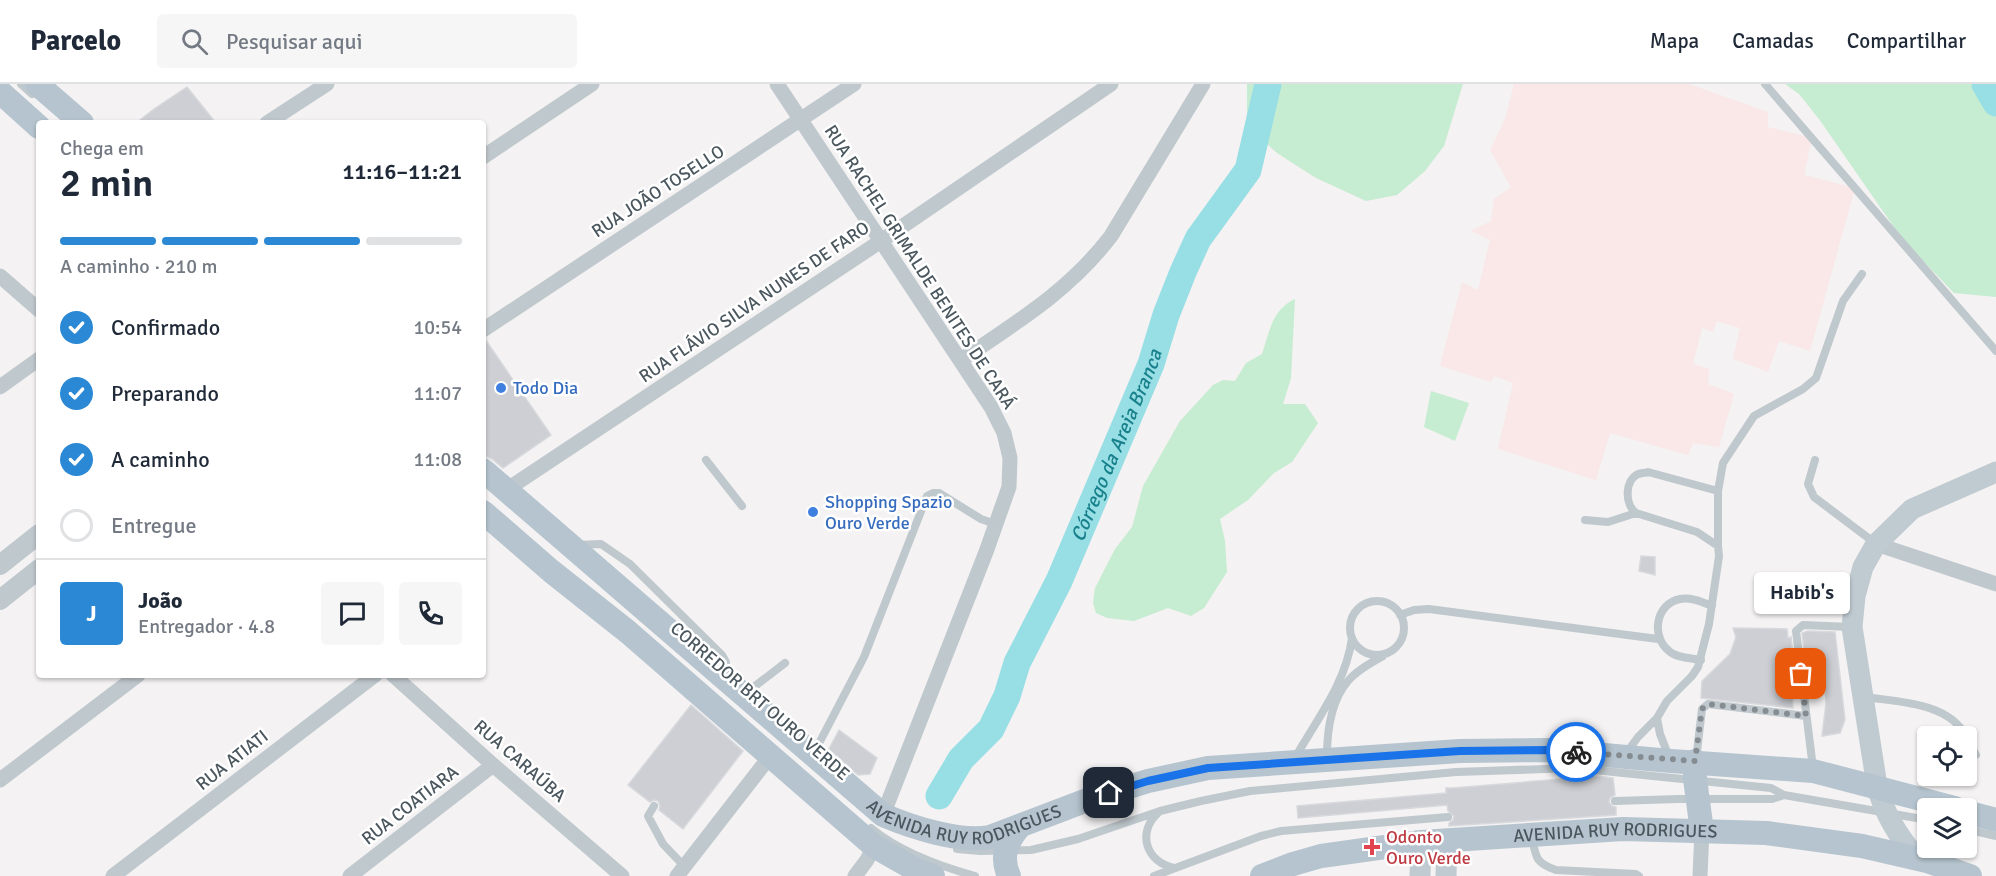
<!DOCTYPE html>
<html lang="pt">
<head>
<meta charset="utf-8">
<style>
	:root { --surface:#fff; --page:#f6f6f7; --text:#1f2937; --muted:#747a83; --line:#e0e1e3; --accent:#2b88d5 }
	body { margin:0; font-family:Signika,sans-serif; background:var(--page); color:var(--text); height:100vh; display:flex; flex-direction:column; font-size:22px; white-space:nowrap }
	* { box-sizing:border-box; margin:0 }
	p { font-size:20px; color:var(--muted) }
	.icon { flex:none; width:33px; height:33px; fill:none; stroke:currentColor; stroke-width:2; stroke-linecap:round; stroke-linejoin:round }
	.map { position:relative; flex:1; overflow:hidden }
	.sheet { position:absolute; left:36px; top:36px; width:450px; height:558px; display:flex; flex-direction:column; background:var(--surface); border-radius:6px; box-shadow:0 2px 4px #0004 }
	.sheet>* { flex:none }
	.buttons { position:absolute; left:1917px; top:642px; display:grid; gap:12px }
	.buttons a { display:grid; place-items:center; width:60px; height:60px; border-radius:6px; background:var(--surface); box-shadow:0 2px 4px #0004; font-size:30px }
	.pin { position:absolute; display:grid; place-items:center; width:51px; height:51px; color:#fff; margin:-26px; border-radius:12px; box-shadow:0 3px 9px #0006 }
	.courier { position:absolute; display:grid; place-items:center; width:60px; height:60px; margin:-30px; border:4px solid #1a73e8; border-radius:50%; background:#fff; color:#222; box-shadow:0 2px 8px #0007 }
	.bubble { position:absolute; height:42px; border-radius:6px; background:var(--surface); box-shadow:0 2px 4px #0004; font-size:20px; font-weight:600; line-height:42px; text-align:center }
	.summary em { font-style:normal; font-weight:600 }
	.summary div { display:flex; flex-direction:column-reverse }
	.summary { display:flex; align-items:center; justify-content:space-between; height:102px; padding:0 24px }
	h1 { font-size:39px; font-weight:600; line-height:45px }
	.bar { display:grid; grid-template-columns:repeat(4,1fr); gap:9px 6px; align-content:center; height:72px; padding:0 24px }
	.bar i { height:8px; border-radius:4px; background:var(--line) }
	.bar .active { background:var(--accent) }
	.bar p { grid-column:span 4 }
	.line { display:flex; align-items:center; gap:15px; padding:0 24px; border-top:2px solid var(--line) }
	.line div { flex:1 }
	.round { display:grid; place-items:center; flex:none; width:63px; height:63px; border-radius:6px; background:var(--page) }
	ol { padding:0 24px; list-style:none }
	li { display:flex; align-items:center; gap:18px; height:66px }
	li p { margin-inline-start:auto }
	li .icon { padding:6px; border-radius:50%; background:var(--accent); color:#fff; stroke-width:4 }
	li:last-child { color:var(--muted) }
	li i { width:33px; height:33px; border:3px solid var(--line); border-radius:50% }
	header { display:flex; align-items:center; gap:36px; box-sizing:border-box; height:84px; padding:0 30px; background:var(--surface); border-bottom:2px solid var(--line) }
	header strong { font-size:28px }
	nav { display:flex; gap:33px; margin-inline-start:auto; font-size:21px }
	.search { width:420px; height:54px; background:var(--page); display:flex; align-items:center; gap:15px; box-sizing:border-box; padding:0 21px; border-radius:6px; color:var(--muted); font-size:22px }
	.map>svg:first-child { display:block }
</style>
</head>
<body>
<header>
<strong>Parcelo</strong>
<div class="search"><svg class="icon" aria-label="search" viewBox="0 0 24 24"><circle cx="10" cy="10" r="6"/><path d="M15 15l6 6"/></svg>Pesquisar aqui</div>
<nav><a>Mapa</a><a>Camadas</a><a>Compartilhar</a></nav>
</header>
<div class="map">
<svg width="1996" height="792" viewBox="0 0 1996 792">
	<rect width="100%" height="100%" fill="#f4f2f2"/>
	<path fill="#fae7e7" d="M 1514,0 L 1689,0 L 1768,28 L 1768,43 L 1812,54 L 1804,91 L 1855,104 L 1810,267 L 1779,257 L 1768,288 L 1733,275 L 1740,244 L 1717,237 L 1713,248 L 1702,244 L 1693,280 L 1709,285 L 1708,300 L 1734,310 L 1719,363 L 1693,359 L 1688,371 L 1610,349 L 1596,396 L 1498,365 L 1513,299 L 1494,292 L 1491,298 L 1440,282 L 1462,198 L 1478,206 L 1490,156 L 1471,147 L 1491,137 L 1494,115 L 1511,103 L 1490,66 L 1505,35 Z"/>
	<path fill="#c6ecd1" d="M 1247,0 L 1463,0 L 1444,62 L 1425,87 L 1397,111 L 1366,117 L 1316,94 L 1277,69 L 1247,42 Z
		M 1785,0 L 1996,0 L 1996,213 L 1954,209 L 1903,156 L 1819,35 L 1799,10 Z
		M 1295,215 L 1291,294 L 1283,320 L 1305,320 L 1318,339 L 1292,378 L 1274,389 L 1248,416 L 1220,435 L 1225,457 L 1227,488 L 1204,524 L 1191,532 L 1168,524 L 1134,537 L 1107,534 L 1096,529 L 1093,519 L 1095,504 L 1115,465 L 1132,443 L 1143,402 L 1180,337 L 1213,301 L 1223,296 L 1235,297 L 1246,279 L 1262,270 C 1269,249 1272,225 1295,215 Z
		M 1431,307 L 1469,319 L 1455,357 L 1424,343 Z"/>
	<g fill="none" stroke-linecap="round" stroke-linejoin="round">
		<g stroke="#97dee5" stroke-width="27">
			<path d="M 1985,0 L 1996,19"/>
			<path id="s1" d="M 939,712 L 961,675 L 991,645 L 1007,612 L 1017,579 L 1059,497 L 1151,280 L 1166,231 L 1183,188 L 1198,155 L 1248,86 L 1268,0"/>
		</g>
	</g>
	<path fill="#cdcfd4" stroke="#d7d9dd" stroke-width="1.5" d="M 187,3 L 216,39 L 136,39 L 154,25 Z
		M 485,255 L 551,351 L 503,384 L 492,375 L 483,371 L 483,256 Z
		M 1641,472 L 1655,473 L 1655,491 L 1639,487 Z
		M 1733,544 L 1787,545 L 1788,554 L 1791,553 L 1797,606 L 1792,607 L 1793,624 L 1701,614 L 1702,597 L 1730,570 L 1736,553 Z
		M 1808,547 L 1835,548 L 1845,636 L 1840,649 L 1822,652 L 1826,619 L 1825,606 L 1809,606 L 1802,549 Z
		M 691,621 L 743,667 L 683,745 L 659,726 L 660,722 L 658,717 L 654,716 L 650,718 L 628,701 Z
		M 839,646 L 877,674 L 870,690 L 858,691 L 829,665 Z
		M 1597,692 L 1613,694 L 1615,711 L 1610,714 L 1609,718 L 1612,722 L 1616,723 L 1616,731 L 1449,742 L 1449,739 L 1453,736 L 1454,732 L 1448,727 L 1447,721 L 1298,734 L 1297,722 L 1446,709 L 1446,704 L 1453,704 Z"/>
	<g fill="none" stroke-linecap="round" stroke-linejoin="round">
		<path stroke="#bfc8cd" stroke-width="8" d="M 21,0 L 32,10
			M 1765,0 L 1996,267
			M 706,376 L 742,422
			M 1815,376 L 1808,400 L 1814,413 L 1875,459
			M 1718,407 L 1723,379 L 1754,332 L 1803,305 L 1816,294 L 1843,217 L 1862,190
			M 1585,436 L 1608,438 L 1636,429
			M 577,461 L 601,460 L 630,480 L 722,571 L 726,578 L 725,588
			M1350 544a27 27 0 1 1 54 0a27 27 0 1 1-54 0Z
			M 1400,531 L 1414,526 L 1429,525 L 1658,555
			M 1701,576 C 1691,574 1676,574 1669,567 C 1651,553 1655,520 1680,515 C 1691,513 1702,518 1712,522
			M 746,609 L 785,579
			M 1865,613 C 1898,618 1948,618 1966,652
			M 1657,634 L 1660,650 L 1669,673
			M 1966,653 L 1976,671
			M 815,667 L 864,573 L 927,412 L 933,409 L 939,409 L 981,435 L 995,440
			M 1627,668 L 1638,653 L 1657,634 L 1667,617 L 1692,592 L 1698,583 L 1709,540 L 1719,472 L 1718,462 L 1697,448 L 1636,429 C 1625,421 1624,397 1638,390 C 1642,389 1645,389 1648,388 L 1718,407 L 1718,462
			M 1327,672 C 1327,647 1331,617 1348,597 C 1357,586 1371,579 1383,572
			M 1295,674 C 1317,635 1346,599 1352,554
			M 1696,676 L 1702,625 L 1708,620 L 1806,632
			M 1813,684 L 1796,547 L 1803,541 L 1851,543
			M 1615,717 L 1678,715 L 1772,715 L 1784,711
			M 654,722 L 648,732 L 663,760 L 684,782
			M 1159,728 C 1136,748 1146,778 1174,784
			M 871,744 C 900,768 939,782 975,792
			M 1966,745 L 1996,752
			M 1532,754 C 1536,774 1536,779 1556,786 L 1636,790 L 1639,792
			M 957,765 L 980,767 L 1031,766 L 1078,755 L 1160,727 L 1201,717 L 1250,707 L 1456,688 L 1574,684 L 1771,704 L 1784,711 L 1928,736
			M 1154,792 L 1261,752 L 1281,747 L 1448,733"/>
		<path stroke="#bfc8cd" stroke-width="15" d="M 777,0 L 991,323 L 1004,349 L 1010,374 L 1009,403 L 986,468 L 883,731
			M 267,39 L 327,0
			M 483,73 L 592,0
			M 0,192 L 39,226
			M 483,246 L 854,0
			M 961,276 C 1017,238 1069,207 1111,152 L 1203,0
			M 0,303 L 39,275
			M 506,406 L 881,157 L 1111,0
			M 1876,460 L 1996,500
			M 393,591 L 493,681 L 622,792
			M 0,696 L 138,591
			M 113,792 L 375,591
			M 350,792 L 493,681
			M 677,792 L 771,671
			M 855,792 L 867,776 L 874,762
			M 1700,792 L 1702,747"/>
		<path stroke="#bfc8cd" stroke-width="20" d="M 0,481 L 39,450
			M 0,516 L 39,485"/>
		<path stroke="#c0cad1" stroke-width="21" d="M 1917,775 C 1898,751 1885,732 1877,702 L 1852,543 L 1855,512 L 1863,483 L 1876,460 L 1912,425 L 1996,388
			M 1420,792 L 1421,758
			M 1446,792 L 1447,755"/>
		<g stroke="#b5c4ce" stroke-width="24">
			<path d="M 37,0 L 82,39"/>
			<path d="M 0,8 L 39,43"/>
			<path id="s2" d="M 483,386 L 883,731 C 911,743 960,759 990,753 L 1090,715 L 1148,697 L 1208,684 L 1460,667 L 1548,666 L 1671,677 L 1813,687 L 1955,724"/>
			<path d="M 483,428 L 551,487 L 628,548 L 874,762 L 916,786 L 933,792"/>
			<path d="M 1695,677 L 1695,695 L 1702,747"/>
			<path d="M 1966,728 L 1996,736"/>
			<path d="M 1009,792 C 1000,772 1007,758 1019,743"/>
			<path id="s3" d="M 1262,792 L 1293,780 L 1321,772 L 1421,758 L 1623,745 L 1766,749 L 1862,762 L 1927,777 L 1970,792"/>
		</g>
	</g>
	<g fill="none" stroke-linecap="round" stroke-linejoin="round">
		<path stroke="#868d92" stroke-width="6" stroke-dasharray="0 10.8" d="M 1576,668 L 1695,677 L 1702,625 L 1708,620 L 1806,632 L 1801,590"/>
		<path stroke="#1a73e8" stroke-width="8" d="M 1109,709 L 1148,697 L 1208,684 L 1460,667 L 1548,666 L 1576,668"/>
	</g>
	<g fill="#3f7fe0" stroke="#fff" stroke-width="2">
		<circle cx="501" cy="304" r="6"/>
		<circle cx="813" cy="428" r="6"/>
	</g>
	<path fill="#e0444e" stroke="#fff" stroke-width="2" d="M1369 754h6v6h6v6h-6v6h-6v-6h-6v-6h6z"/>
	<g text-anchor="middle" stroke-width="5" stroke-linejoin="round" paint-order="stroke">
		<g font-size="18" fill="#4b575e" stroke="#fff">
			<text transform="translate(658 107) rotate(-33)" y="6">RUA JOÃO TOSELLO</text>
			<text transform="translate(920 183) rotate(57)" y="6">RUA RACHEL GRIMALDE BENITES DE CARÁ</text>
			<text transform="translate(754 218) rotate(-34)" y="6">RUA FLÁVIO SILVA NUNES DE FARO</text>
			<text transform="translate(760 617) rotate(41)" y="6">CORREDOR BRT OURO VERDE</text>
			<text transform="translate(232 676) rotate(-38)" y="6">RUA ATIATI</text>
			<text transform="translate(520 677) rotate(41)" y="6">RUA CARAÚBA</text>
			<text dy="6" stroke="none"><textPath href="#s2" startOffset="612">AVENIDA RUY RODRIGUES</textPath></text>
			<text transform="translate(410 721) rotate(-38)" y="6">RUA COATIARA</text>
			<text dy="6" stroke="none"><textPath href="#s3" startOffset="358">AVENIDA RUY RODRIGUES</textPath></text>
		</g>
		<g font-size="18" fill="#366cbe" stroke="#fff" text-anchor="start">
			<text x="513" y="310">Todo Dia</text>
			<text x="825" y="424">Shopping Spazio<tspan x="825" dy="21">Ouro Verde</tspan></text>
		</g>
		<g font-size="18" fill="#be3a42" stroke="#fff" text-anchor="start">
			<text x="1386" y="759">Odonto<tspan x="1386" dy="21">Ouro Verde</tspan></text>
		</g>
		<g font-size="20" font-style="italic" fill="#19818c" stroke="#fff">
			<text dy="7" stroke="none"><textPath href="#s1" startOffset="396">Córrego da Areia Branca</textPath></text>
		</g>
	</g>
</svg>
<div class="buttons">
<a><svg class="icon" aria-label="locate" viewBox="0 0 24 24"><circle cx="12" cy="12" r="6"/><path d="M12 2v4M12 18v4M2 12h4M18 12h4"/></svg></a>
<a><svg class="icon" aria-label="layers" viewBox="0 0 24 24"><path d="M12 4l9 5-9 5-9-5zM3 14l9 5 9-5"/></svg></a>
</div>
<div class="pin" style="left:1801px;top:590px;background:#ea580c"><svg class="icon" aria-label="bag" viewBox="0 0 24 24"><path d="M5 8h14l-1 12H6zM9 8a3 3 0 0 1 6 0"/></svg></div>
<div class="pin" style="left:1109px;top:709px;background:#1f2937"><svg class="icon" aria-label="home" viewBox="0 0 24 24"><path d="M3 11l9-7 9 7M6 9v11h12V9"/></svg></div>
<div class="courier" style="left:1576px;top:668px"><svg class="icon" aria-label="bike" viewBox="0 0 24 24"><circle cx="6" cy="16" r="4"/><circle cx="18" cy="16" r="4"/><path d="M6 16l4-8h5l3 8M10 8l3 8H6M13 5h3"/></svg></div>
<div class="bubble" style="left:1754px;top:488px;width:96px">Habib's</div>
<section class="sheet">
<div class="summary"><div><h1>2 min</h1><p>Chega em</p></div><em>11:16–11:21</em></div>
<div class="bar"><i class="active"></i><i class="active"></i><i class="active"></i><i></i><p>A caminho · 210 m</p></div>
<ol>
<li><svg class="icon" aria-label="check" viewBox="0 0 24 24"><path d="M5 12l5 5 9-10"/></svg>Confirmado<p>10:54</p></li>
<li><svg class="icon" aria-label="check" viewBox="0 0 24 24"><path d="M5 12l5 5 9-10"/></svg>Preparando<p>11:07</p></li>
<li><svg class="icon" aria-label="check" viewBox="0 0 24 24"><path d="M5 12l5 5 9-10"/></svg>A caminho<p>11:08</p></li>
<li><i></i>Entregue</li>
</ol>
<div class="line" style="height:108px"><b class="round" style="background:var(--accent);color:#fff">J</b><div><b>João</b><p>Entregador · 4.8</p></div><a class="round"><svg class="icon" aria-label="chat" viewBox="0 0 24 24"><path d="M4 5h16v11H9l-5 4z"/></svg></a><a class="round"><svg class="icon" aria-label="phone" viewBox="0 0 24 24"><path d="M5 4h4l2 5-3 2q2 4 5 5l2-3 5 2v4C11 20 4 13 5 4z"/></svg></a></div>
</section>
</div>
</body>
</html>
